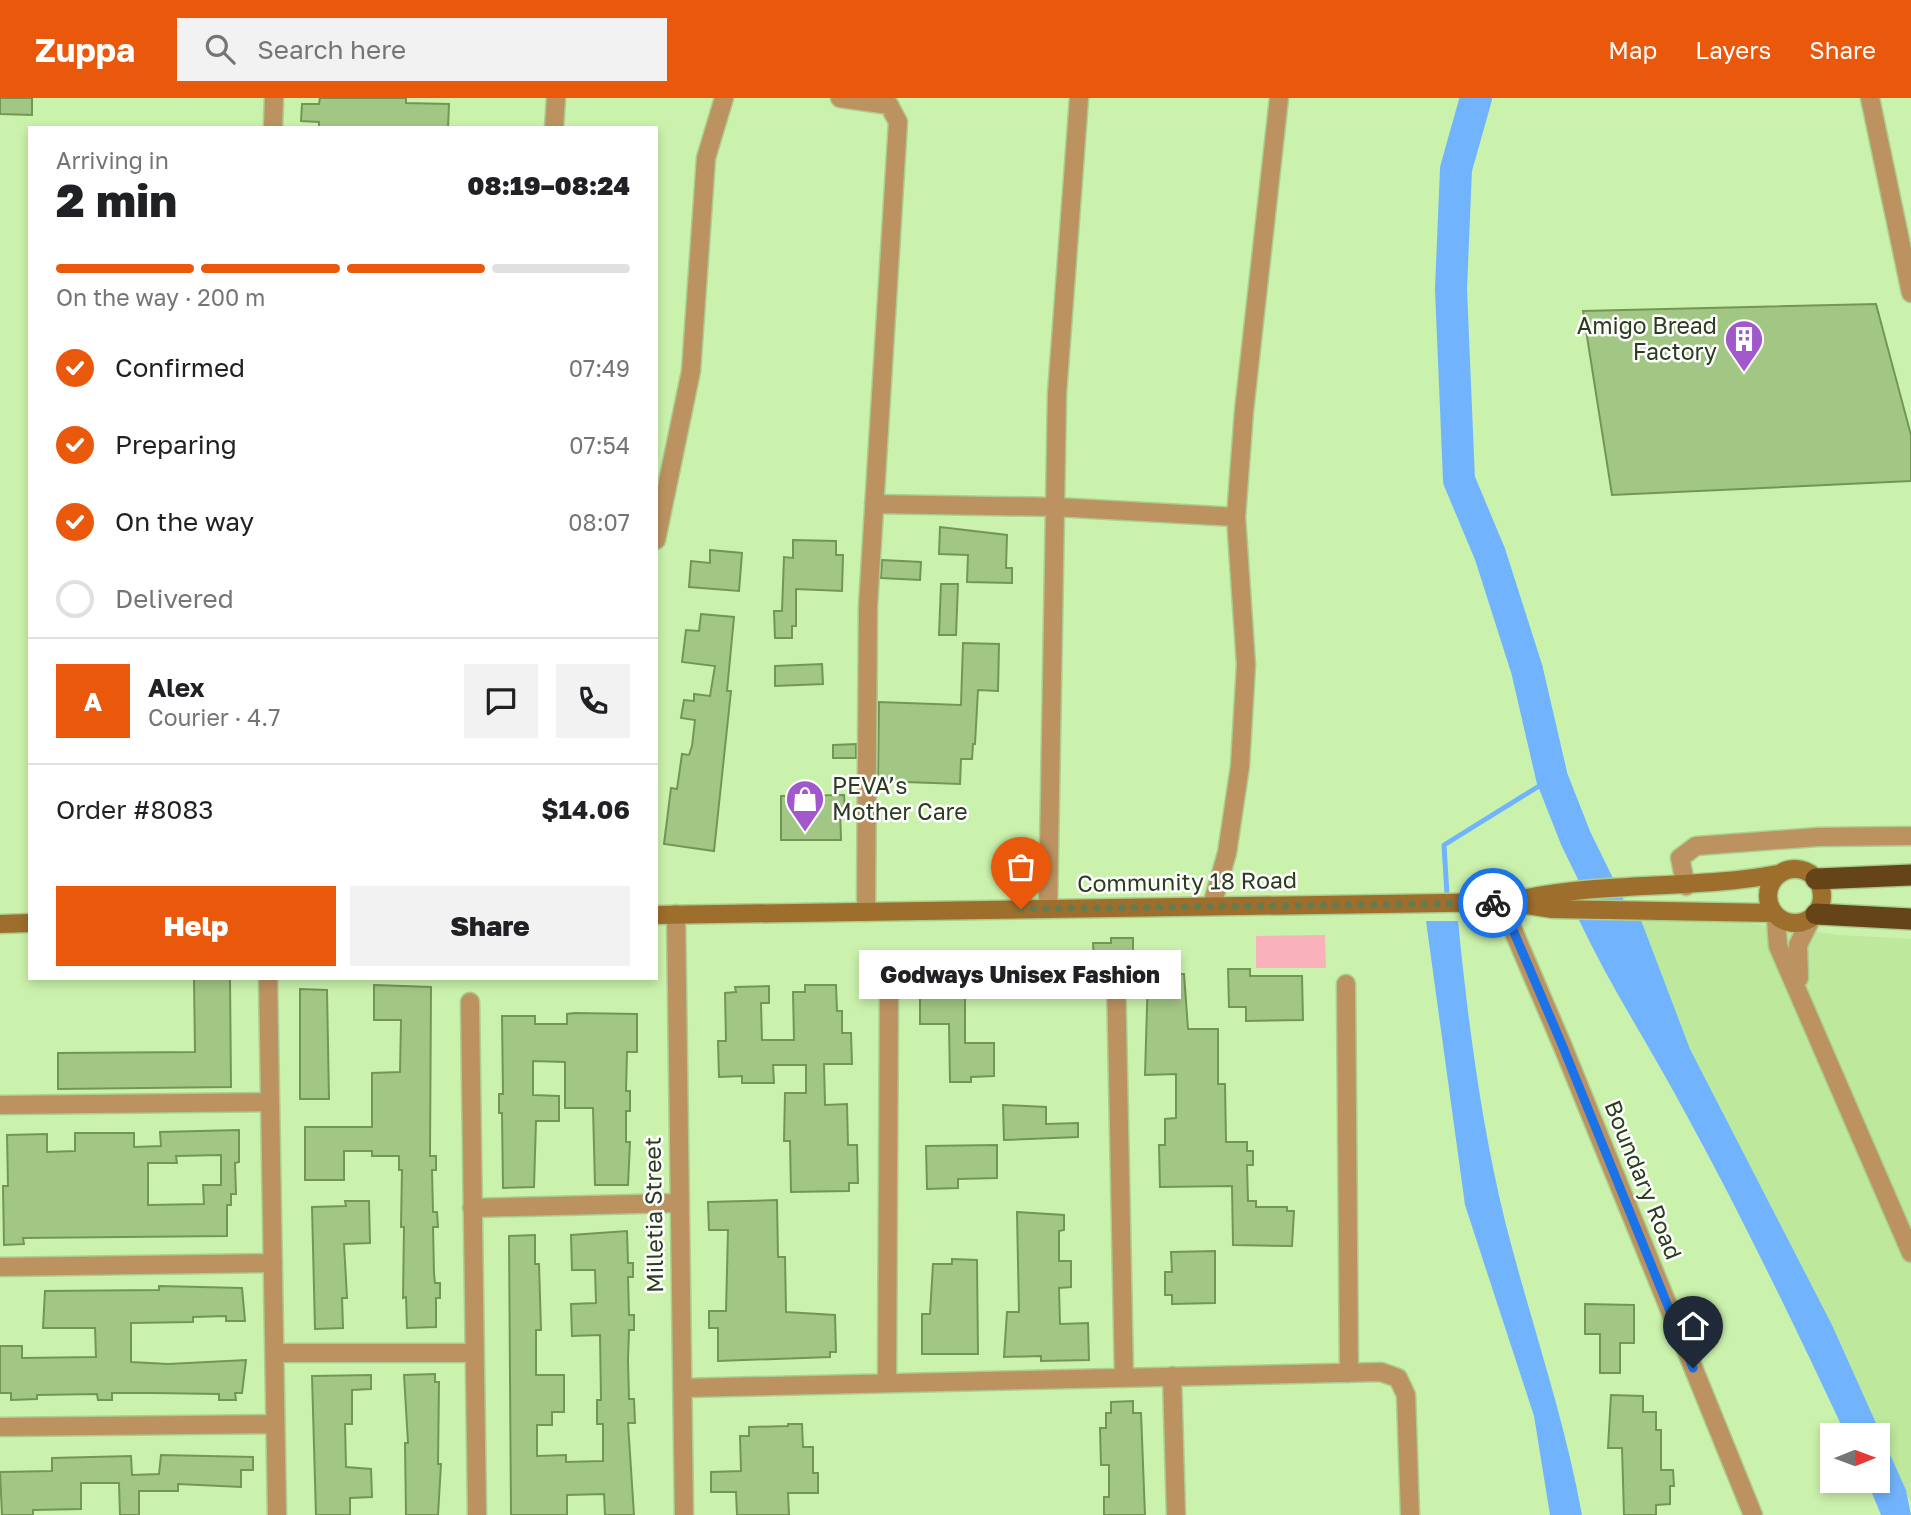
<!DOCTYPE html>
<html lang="en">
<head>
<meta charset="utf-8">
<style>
	:root { --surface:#fff; --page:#f2f2f2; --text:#202124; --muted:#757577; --line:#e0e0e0; --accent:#ea580c }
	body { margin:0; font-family:"Golos Text",sans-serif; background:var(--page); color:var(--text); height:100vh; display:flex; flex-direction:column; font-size:26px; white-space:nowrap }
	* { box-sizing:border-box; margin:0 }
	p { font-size:23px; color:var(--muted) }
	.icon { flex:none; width:38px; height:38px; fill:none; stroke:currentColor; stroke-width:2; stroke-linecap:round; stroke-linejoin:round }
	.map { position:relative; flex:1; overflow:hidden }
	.sheet { position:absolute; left:28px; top:28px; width:630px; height:854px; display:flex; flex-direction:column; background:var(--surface); border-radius:0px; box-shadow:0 4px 10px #0003 }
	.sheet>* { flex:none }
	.needle { width:46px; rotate:89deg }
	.controls { position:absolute; left:1820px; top:1325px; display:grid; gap:14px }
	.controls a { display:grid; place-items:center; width:70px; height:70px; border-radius:0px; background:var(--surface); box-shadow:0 4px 10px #0003; font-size:35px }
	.pin { position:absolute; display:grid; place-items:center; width:60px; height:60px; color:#fff; margin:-72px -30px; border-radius:50% 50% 50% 0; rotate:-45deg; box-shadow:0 0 7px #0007 }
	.pin .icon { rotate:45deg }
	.courier { position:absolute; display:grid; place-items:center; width:70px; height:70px; margin:-35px; border:5px solid #1a73e8; border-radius:50%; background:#fff; color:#222; box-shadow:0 2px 9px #0007 }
	.bubble { position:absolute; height:49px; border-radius:0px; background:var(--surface); box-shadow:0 4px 10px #0003; font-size:23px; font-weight:800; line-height:49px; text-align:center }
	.summary em { font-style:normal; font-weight:800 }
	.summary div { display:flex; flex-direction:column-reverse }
	.summary { display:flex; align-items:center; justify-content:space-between; height:119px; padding:0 28px }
	h1 { font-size:46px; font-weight:800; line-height:52px }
	.bar { display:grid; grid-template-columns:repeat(4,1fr); gap:10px 7px; align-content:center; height:84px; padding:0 28px }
	.bar i { height:9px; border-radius:5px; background:var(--line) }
	.bar .selected { background:var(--accent) }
	.bar p { grid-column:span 4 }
	.line { display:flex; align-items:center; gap:18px; padding:0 28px; border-top:2px solid var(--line) }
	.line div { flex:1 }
	.round { display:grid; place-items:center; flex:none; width:74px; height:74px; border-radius:0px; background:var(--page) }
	ol { padding:0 28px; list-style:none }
	li { display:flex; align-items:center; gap:21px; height:77px }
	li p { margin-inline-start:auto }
	li .icon { padding:7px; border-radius:50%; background:var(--accent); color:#fff; stroke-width:4 }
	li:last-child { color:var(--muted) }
	li i { width:38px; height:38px; border:4px solid var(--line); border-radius:50% }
	.button { display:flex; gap:14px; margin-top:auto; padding:14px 28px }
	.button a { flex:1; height:80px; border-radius:0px; background:var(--accent); color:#fff; font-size:28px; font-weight:800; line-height:80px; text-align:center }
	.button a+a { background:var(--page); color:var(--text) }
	header { display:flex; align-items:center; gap:42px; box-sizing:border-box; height:98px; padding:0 35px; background:var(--accent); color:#fff }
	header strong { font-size:33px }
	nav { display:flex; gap:38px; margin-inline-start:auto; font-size:24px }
	.search { width:490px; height:63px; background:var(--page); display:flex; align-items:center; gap:18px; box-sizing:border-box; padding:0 24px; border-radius:0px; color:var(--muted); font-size:26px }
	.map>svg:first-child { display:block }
</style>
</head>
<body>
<header>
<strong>Zuppa</strong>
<div class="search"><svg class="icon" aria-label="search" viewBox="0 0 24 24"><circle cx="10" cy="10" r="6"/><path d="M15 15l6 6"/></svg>Search here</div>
<nav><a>Map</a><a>Layers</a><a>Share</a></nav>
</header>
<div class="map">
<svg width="1911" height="1417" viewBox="0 0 1911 1417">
	<rect width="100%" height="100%" fill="#cbf2ac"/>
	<path fill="#bee89b" d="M 1641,822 L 1726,822 L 1839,837 L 1911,841 L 1911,1405 L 1832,1228 L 1690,951 Z"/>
	<path fill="#f9b2ba" d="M 1325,837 L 1326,870 L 1256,870 L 1256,838 Z"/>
	<path fill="#71b4fd" d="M 1579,822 L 1641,822 L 1690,951 L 1832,1227 L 1906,1392 L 1911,1417 L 1881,1417 L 1867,1383 L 1878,1382 L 1878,1337 L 1846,1337 C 1795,1229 1744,1122 1687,1018 C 1652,952 1611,890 1579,822 Z
		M 1426,823 L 1458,823 C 1468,923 1481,1025 1505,1123 C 1530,1222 1564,1317 1582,1417 L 1550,1417 L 1534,1318 L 1465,1107 Z"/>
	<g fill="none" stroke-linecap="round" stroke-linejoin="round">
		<path stroke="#71b4fd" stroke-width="5" d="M 1447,797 L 1444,747 L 1552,680"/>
		<path stroke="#71b4fd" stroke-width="32" d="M 1476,0 L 1456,71 L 1451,191 L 1459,382 L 1490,456 L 1527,572 L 1552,680 L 1576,741 L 1626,843"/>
	</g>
	<path fill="#a2c784" stroke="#739655" stroke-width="2" fill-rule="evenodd" d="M 0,0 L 32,0 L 32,17 L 0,16 Z
		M 320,0 L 406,0 L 406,5 L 449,6 L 448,30 L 319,30 L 319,24 L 301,23 L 302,6 L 319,6 Z
		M 1876,206 L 1911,337 L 1911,383 L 1612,397 L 1583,213 Z
		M 940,429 L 1007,437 L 1006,470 L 1012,470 L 1012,485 L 967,484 L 968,457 L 939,456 Z
		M 793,442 L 836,443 L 836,457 L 843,457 L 842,493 L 796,491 L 796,528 L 792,528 L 792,540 L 775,540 L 774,513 L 782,513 L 784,459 L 793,460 Z
		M 710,452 L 742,455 L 739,493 L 689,489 L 691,463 L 710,465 Z
		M 882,462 L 921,464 L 920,482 L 881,480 Z
		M 941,486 L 958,486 L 956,537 L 939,537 Z
		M 701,516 L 734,519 L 727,593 L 731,593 L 714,753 L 664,746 L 671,690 L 677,691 L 682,656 L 689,657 L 692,648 L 695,622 L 681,620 L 684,602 L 694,603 L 694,596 L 710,598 L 715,568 L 682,564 L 686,532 L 699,533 Z
		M 963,545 L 999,546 L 998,593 L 978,592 L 975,646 L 973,646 L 972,661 L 961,661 L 960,686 L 878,683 L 879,604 L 961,607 Z
		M 822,566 L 823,586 L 775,588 L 775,568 Z
		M 856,646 L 856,660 L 833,660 L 833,647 Z
		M 844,697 L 845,711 L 840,711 L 841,742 L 781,742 L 781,698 Z
		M 1111,840 L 1133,840 L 1133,871 L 1111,868 L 1111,864 L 1094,864 L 1093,845 L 1111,845 Z
		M 1009,860 L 1028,861 L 1028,875 L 1009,875 Z
		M 1228,871 L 1250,871 L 1250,878 L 1302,878 L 1303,922 L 1246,923 L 1246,909 L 1229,909 Z
		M 1148,876 L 1184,876 L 1188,931 L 1218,931 L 1218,986 L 1225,986 L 1226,1044 L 1247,1044 L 1247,1053 L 1253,1053 L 1253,1067 L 1247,1067 L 1248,1103 L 1256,1103 L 1256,1109 L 1287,1109 L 1287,1113 L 1294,1113 L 1292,1148 L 1233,1147 L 1232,1088 L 1160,1089 L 1159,1047 L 1165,1047 L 1165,1021 L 1176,1020 L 1176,976 L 1145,977 Z
		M 194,881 L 230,881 L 231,989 L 58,991 L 58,955 L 195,954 Z
		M 374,887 L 431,889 L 430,1058 L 436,1058 L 436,1072 L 432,1072 L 433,1114 L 437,1114 L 438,1129 L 433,1129 L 434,1176 L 435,1185 L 440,1185 L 440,1200 L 436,1200 L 436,1229 L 407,1230 L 406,1199 L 403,1200 L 404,1129 L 401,1129 L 402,1072 L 399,1072 L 399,1058 L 372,1058 L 372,1053 L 344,1053 L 344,1082 L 305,1082 L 305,1029 L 372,1029 L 372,975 L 400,974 L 401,922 L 374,922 Z
		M 805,887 L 836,887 L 837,913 L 842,913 L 842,935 L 851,935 L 852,966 L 824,966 L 825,1007 L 847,1006 L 848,1047 L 857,1047 L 858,1085 L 849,1085 L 849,1093 L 791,1094 L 790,1043 L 784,1043 L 785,995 L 806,995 L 806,967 L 773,967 L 774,985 L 742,985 L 742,978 L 719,979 L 718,943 L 726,943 L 725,895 L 736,894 L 735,889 L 769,888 L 769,905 L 761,905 L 762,942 L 794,942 L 793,894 L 805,894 Z
		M 965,887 L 965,945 L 994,945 L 994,978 L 971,979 L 971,984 L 950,984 L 949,926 L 920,926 L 920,888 Z
		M 300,891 L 327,892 L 329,1001 L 300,1001 Z
		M 575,915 L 637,916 L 637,954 L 627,954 L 626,993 L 630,993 L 630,1013 L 626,1013 L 626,1044 L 630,1044 L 628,1087 L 595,1087 L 593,1010 L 565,1010 L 565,964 L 533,963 L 533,997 L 559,998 L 559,1023 L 536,1023 L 534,1089 L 503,1090 L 502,1015 L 499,1015 L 499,996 L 503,996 L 502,918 L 535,918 L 535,926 L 567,926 L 567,916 Z
		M 1003,1007 L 1046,1009 L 1046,1026 L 1078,1025 L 1078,1039 L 1004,1042 Z
		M 239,1032 L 239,1064 L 235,1065 L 236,1096 L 231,1096 L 231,1107 L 227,1107 L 227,1138 L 23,1140 L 24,1146 L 4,1147 L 3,1088 L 8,1088 L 7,1037 L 47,1036 L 47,1054 L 75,1053 L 75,1035 L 134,1035 L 134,1049 L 161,1048 L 160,1034 ZM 221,1057 L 221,1087 L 203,1087 L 204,1106 L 148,1107 L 148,1065 L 177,1065 L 176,1058 Z
		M 997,1047 L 997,1080 L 958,1081 L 958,1090 L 927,1091 L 926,1048 Z
		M 777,1102 L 778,1159 L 785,1159 L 786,1214 L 835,1217 L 836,1254 L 830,1254 L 830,1259 L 718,1263 L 718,1230 L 709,1230 L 709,1213 L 726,1213 L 728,1132 L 709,1132 L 708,1104 Z
		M 345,1103 L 369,1103 L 370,1145 L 344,1146 L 347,1200 L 342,1200 L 343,1230 L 315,1231 L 312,1109 L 346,1108 Z
		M 1017,1114 L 1064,1117 L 1064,1132 L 1059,1133 L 1059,1163 L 1071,1163 L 1071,1189 L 1059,1190 L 1060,1226 L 1088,1225 L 1089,1262 L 1041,1263 L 1041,1258 L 1004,1259 L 1007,1214 L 1019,1214 Z
		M 627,1133 L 628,1165 L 633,1165 L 633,1179 L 628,1179 L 629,1217 L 634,1217 L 634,1232 L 629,1232 L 628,1262 L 629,1301 L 634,1301 L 635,1325 L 628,1325 L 634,1417 L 605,1417 L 604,1396 L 567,1397 L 567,1417 L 511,1417 L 509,1138 L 535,1137 L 535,1166 L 539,1166 L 541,1232 L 536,1232 L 536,1277 L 564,1277 L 564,1314 L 552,1314 L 552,1327 L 537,1327 L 537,1358 L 566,1357 L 566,1364 L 603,1363 L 603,1326 L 597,1326 L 597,1302 L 601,1302 L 600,1237 L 572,1238 L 571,1206 L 596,1205 L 595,1172 L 572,1172 L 571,1137 Z
		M 1215,1153 L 1215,1205 L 1172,1206 L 1172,1197 L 1165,1197 L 1165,1174 L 1172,1174 L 1171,1154 Z
		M 952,1161 L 977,1162 L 978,1256 L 922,1256 L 922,1216 L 930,1216 L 933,1166 L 952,1166 Z
		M 159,1188 L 242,1190 L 245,1223 L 226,1223 L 226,1218 L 193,1219 L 193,1224 L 131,1225 L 131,1264 L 168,1266 L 246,1262 L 242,1295 L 235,1295 L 236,1302 L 219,1302 L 219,1296 L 153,1295 L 112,1295 L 112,1302 L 98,1302 L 97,1296 L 37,1297 L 37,1301 L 11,1302 L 11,1295 L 0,1295 L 0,1248 L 22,1248 L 22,1260 L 96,1259 L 95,1230 L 43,1230 L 45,1193 L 159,1192 Z
		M 1585,1206 L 1634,1207 L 1634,1245 L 1620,1245 L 1620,1275 L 1600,1275 L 1600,1236 L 1585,1236 Z
		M 435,1276 L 435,1284 L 439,1284 L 438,1366 L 441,1366 L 438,1417 L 406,1417 L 405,1345 L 408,1345 L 404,1277 Z
		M 371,1277 L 371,1291 L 352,1292 L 352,1326 L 345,1326 L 346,1369 L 371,1371 L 372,1399 L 350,1400 L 350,1417 L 316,1417 L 312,1278 Z
		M 1611,1297 L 1643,1298 L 1643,1314 L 1656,1314 L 1656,1332 L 1661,1332 L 1661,1372 L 1673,1372 L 1674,1388 L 1670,1388 L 1670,1406 L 1656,1407 L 1656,1417 L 1624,1417 L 1622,1350 L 1608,1350 Z
		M 1133,1303 L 1133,1315 L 1141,1315 L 1145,1417 L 1104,1417 L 1104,1399 L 1109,1399 L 1109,1367 L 1101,1367 L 1100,1330 L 1106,1330 L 1106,1315 L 1111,1315 L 1111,1304 Z
		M 788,1326 L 802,1326 L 803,1349 L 813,1349 L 813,1375 L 818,1375 L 818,1395 L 788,1395 L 789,1417 L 737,1417 L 736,1394 L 711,1394 L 711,1374 L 741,1373 L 740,1338 L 749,1338 L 749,1329 L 788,1328 Z
		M 161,1357 L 253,1359 L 253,1372 L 241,1372 L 241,1389 L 178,1386 L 178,1393 L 139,1393 L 139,1417 L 120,1417 L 119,1385 L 81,1385 L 81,1411 L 33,1412 L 33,1417 L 2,1417 L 0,1374 L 52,1373 L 52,1360 L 131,1358 L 132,1377 L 159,1376 Z"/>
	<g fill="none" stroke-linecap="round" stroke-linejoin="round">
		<g stroke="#abce90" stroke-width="21">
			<path id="street" d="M 840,0 L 889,7 L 898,24 L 868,508 L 866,814
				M 1870,0 L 1911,195
				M 273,30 L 274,0
				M 554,30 L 556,0
				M 874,406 L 1055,409 L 1236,419
				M 656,442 L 691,273 L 706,60 L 724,0
				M 1686,788 L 1680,760 L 1696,748 L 1818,739 L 1911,738
				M 1501,804 L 1563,949 L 1753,1417
				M 1212,807 L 1227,755 L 1240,668 L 1246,567 L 1236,419 L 1244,313 L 1279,0
				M 1048,810 L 1057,296 L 1079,0
				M 676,816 L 684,1417
				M 1776,820 L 1778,848 L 1911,1155
				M 1116,878 L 1124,1279
				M 268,880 L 277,1417
				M 1799,880 L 1798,847 L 1811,821
				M 1346,886 L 1349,1275
				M 470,904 L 477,1417
				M 0,1007 L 270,1004
				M 472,1110 L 678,1105
				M 0,1169 L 273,1165
				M 275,1255 L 474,1255
				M 1172,1278 L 1176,1417
				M 887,1285 L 889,881
				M 682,1290 L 1381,1274 L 1398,1280 L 1406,1297 L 1410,1417
				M 0,1329 L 275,1326"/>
		</g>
		<g stroke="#abce90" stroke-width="21">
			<path id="secondary" d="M1768 798a27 27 0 1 1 54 0a27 27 0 1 1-54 0Z
				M 1518,802 C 1603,783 1692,792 1778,776
				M 656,817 L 1508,804 L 1552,811 L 1773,815
				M 0,826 L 30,825"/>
		</g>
		<g stroke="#abce90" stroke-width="24">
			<path id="highway" d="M 1816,781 L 1911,777
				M 1816,816 L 1911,821"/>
		</g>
		<use href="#street" stroke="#bc9360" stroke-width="18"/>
		<use href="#secondary" stroke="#9e6e2c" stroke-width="18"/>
		<use href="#highway" stroke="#654417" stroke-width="21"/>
	</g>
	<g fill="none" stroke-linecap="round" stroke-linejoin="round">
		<path stroke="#647c51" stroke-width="7" stroke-dasharray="0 12.6" d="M 1021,811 L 1493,805"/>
		<path stroke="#1a73e8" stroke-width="9" d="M 1493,805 L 1501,804 L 1563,949 L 1693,1270"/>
	</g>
	<defs>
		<g id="building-pin" transform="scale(2.0125)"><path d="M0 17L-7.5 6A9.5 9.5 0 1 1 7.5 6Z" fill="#a258cb" stroke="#fff"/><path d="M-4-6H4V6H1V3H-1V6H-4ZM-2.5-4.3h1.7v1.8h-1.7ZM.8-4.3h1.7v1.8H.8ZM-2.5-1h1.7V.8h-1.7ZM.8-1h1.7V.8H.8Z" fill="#fff"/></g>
		<g id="shop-pin" transform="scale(2.0125)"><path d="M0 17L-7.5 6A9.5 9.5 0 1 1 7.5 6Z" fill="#a258cb" stroke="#fff"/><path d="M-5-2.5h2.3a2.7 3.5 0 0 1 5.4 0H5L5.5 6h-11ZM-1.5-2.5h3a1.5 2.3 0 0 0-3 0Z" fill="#fff"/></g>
	</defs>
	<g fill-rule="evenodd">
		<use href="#building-pin" x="1744" y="241"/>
		<use href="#shop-pin" x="805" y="701"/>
	</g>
	<g text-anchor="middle" stroke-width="5" stroke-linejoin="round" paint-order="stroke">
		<g font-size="23" fill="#2d3c20" stroke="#fff" text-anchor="end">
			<text x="1717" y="236">Amigo Bread<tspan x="1717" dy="26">Factory</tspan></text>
			<text x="832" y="696" text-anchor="start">PEVA’s<tspan x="832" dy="26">Mother Care</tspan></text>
		</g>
		<g font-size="23" fill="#2d3c20" stroke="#fff">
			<text transform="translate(1187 784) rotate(-1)" y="8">Community 18 Road</text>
			<text transform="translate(1643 1082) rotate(68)" y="8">Boundary Road</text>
			<text transform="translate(654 1117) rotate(-91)" y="8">Milletia Street</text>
		</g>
	</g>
</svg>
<div class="controls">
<a><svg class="needle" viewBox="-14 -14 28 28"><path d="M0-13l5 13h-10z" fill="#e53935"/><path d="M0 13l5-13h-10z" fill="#757577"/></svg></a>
</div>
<div class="pin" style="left:1021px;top:811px;background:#ea580c"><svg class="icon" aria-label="bag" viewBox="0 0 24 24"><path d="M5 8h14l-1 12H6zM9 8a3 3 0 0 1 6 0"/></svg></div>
<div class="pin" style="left:1693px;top:1270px;background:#1f2937"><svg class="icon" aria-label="home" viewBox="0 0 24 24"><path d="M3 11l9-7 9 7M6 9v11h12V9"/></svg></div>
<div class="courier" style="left:1493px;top:805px"><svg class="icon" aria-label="bike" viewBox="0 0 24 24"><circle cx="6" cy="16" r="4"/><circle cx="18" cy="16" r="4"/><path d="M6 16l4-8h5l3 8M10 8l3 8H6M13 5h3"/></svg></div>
<div class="bubble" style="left:859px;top:852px;width:322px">Godways Unisex Fashion</div>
<section class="sheet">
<div class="summary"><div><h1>2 min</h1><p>Arriving in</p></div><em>08:19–08:24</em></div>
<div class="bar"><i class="selected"></i><i class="selected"></i><i class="selected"></i><i></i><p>On the way · 200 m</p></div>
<ol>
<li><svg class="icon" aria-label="check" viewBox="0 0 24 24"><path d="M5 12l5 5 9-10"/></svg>Confirmed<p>07:49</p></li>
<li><svg class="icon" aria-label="check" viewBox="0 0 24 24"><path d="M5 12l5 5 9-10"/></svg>Preparing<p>07:54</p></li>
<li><svg class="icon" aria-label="check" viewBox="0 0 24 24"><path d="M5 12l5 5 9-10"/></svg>On the way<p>08:07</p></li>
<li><i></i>Delivered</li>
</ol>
<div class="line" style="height:126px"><b class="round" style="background:var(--accent);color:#fff">A</b><div><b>Alex</b><p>Courier · 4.7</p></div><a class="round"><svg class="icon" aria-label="chat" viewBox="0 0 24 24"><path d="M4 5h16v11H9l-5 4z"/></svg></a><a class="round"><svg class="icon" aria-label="phone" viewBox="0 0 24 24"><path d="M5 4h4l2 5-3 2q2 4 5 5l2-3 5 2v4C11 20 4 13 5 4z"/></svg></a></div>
<div class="line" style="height:91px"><div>Order #8083</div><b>$14.06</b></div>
<div class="button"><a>Help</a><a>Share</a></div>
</section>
</div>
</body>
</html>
